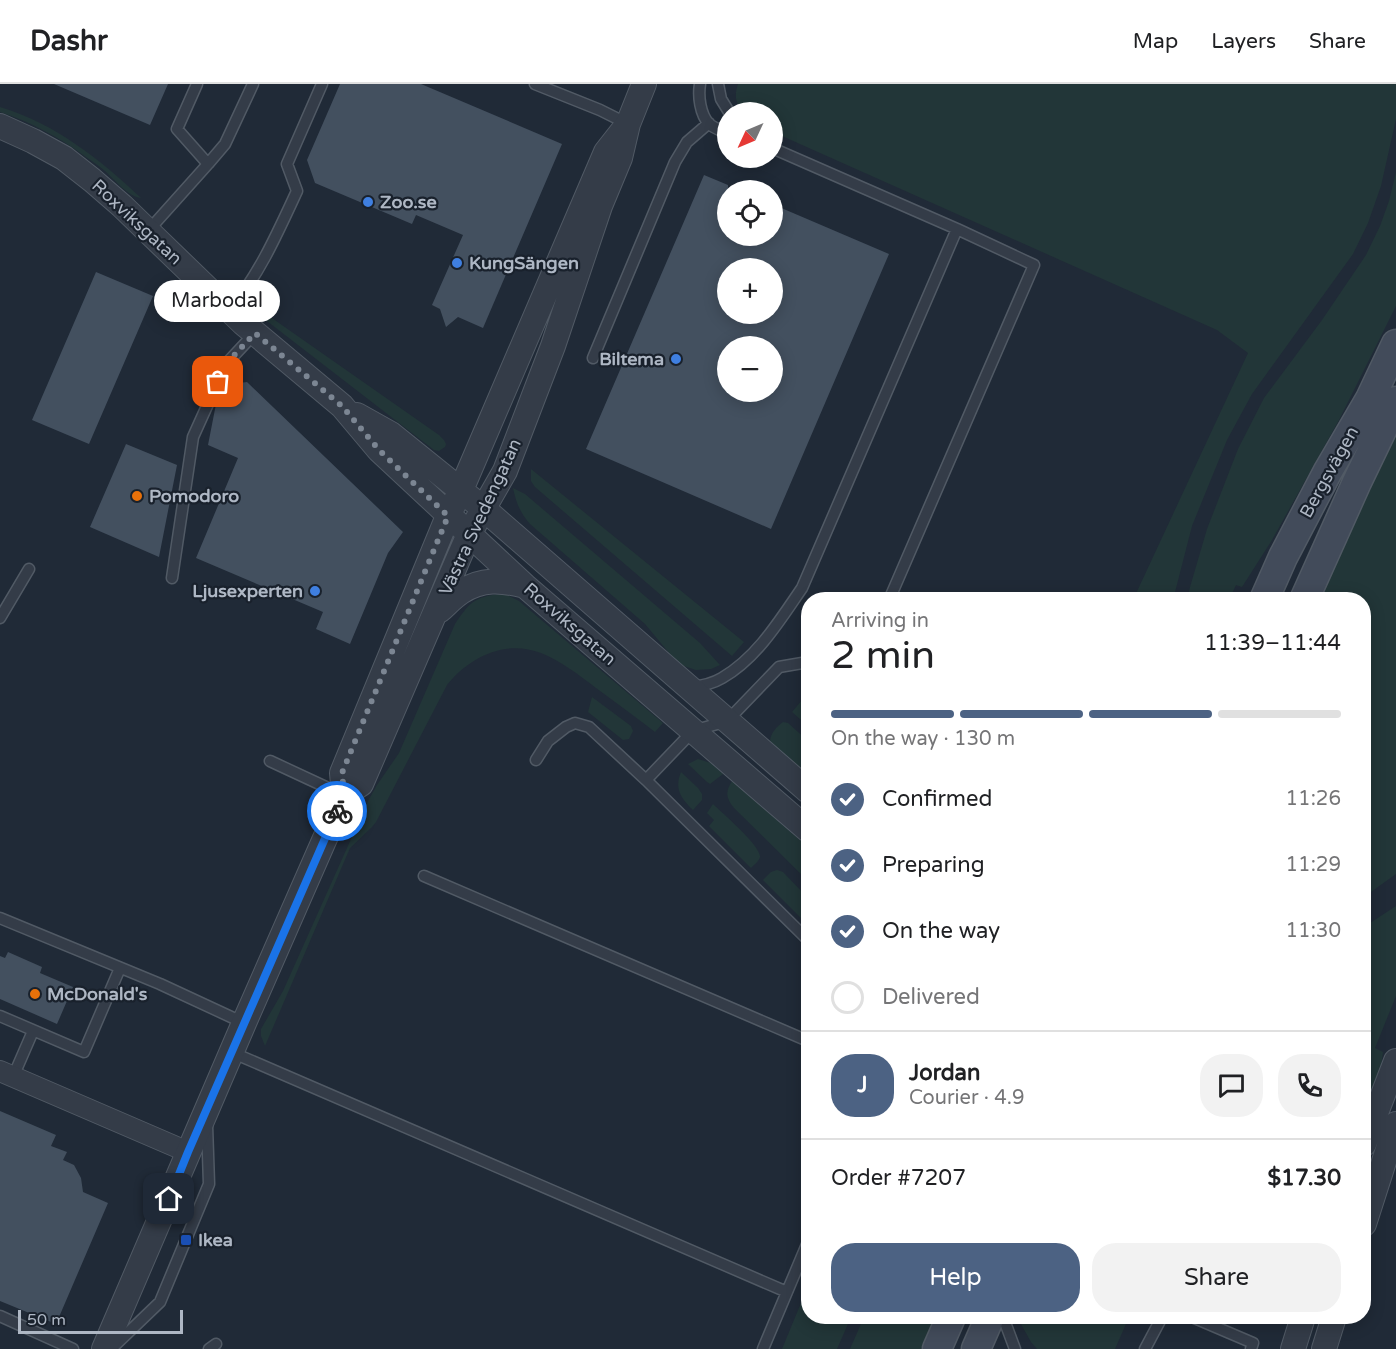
<!DOCTYPE html>
<html lang="en">
<head>
<meta charset="utf-8">
<style>
	:root { --surface:#fff; --page:#f2f2f2; --text:#202124; --muted:#757577; --line:#e0e0e0; --accent:#4c6283 }
	body { margin:0; font-family:"Varela Round",sans-serif; background:var(--page); color:var(--text); height:100vh; display:flex; flex-direction:column; font-size:22px; white-space:nowrap }
	* { box-sizing:border-box; margin:0 }
	p { font-size:20px; color:var(--muted) }
	.icon { flex:none; width:33px; height:33px; fill:none; stroke:currentColor; stroke-width:2; stroke-linecap:round; stroke-linejoin:round }
	.map { position:relative; flex:1; overflow:hidden }
	.sheet { position:absolute; left:801px; top:508px; width:570px; height:732px; display:flex; flex-direction:column; background:var(--surface); border-radius:24px; box-shadow:0 3px 15px #0003 }
	.sheet>* { flex:none }
	.needle { width:39px; rotate:226deg }
	.fabs { position:absolute; left:717px; top:18px; display:grid; gap:12px }
	.fabs a { display:grid; place-items:center; width:66px; height:66px; border-radius:50%; background:var(--surface); box-shadow:0 3px 15px #0003; font-size:30px }
	.scale { position:absolute; left:18px; bottom:15px; width:165px; box-sizing:border-box; padding-left:6px; border:3px solid #aeb7c4; border-top:0; font-size:16px; line-height:21px; white-space:nowrap; color:#aeb7c4; -webkit-text-stroke:4px #19212c; paint-order:stroke }
	.pin { position:absolute; display:grid; place-items:center; width:51px; height:51px; color:#fff; margin:-26px; border-radius:12px; box-shadow:0 3px 9px #0006 }
	.courier { position:absolute; display:grid; place-items:center; width:60px; height:60px; margin:-30px; border:4px solid #1a73e8; border-radius:50%; background:#fff; color:#222; box-shadow:0 2px 8px #0007 }
	.bubble { position:absolute; height:42px; border-radius:21px; background:var(--surface); box-shadow:0 3px 15px #0003; font-size:20px; font-weight:600; line-height:42px; text-align:center }
	.head em { font-style:normal; font-weight:600 }
	.head div { display:flex; flex-direction:column-reverse }
	.head { display:flex; align-items:center; justify-content:space-between; height:102px; padding:0 30px }
	h1 { font-size:39px; font-weight:600; line-height:45px }
	.bar { display:grid; grid-template-columns:repeat(4,1fr); gap:9px 6px; align-content:center; height:72px; padding:0 30px }
	.bar i { height:8px; border-radius:4px; background:var(--line) }
	.bar .active { background:var(--accent) }
	.bar p { grid-column:span 4 }
	.line { display:flex; align-items:center; gap:15px; padding:0 30px; border-top:2px solid var(--line) }
	.line div { flex:1 }
	.round { display:grid; place-items:center; flex:none; width:63px; height:63px; border-radius:24px; background:var(--page) }
	ol { padding:0 30px; list-style:none }
	li { display:flex; align-items:center; gap:18px; height:66px }
	li p { margin-inline-start:auto }
	li .icon { padding:6px; border-radius:50%; background:var(--accent); color:#fff; stroke-width:4 }
	li:last-child { color:var(--muted) }
	li i { width:33px; height:33px; border:3px solid var(--line); border-radius:50% }
	.button { display:flex; gap:12px; margin-top:auto; padding:12px 30px }
	.button a { flex:1; height:69px; border-radius:24px; background:var(--accent); color:#fff; font-size:24px; font-weight:600; line-height:69px; text-align:center }
	.button a+a { background:var(--page); color:var(--text) }
	header { display:flex; align-items:center; gap:36px; box-sizing:border-box; height:84px; padding:0 30px; background:var(--surface); border-bottom:2px solid var(--line) }
	header strong { font-size:28px }
	nav { display:flex; gap:33px; margin-inline-start:auto; font-size:21px }
	.map>svg:first-child { display:block }
</style>
</head>
<body>
<header>
<strong>Dashr</strong>
<nav><a>Map</a><a>Layers</a><a>Share</a></nav>
</header>
<div class="map">
<svg width="1396" height="1265" viewBox="0 0 1396 1265">
	<rect width="100%" height="100%" fill="#202a37"/>
	<path fill="#223638" d="M 738,0 L 1396,0 L 1396,35 L 1381,102 L 1368,139 L 1353,170 L 1252,310 L 1227,356 L 1192,442 L 1173,516 L 1133,516 L 1248,269 L 1217,246 L 773,48 L 772,28 L 745,28 C 735,20 734,12 738,0 Z
		M 0,23 C 54,39 100,75 141,114 C 127,112 115,96 105,87 C 99,82 92,77 86,73 C 60,54 31,38 0,28 Z
		M 1396,88 L 1396,222 L 1339,336 L 1272,456 L 1242,503 L 1236,501 L 1229,516 L 1187,516 L 1190,503 L 1207,445 L 1238,365 L 1264,314 L 1322,236 L 1366,171 L 1380,142 L 1389,117 Z
		M 265,231 L 269,232 L 439,351 L 444,356 L 446,360 L 445,363 L 439,367 L 434,366 L 263,234 Z
		M 1396,351 L 1396,790 L 1364,813 L 1364,516 L 1320,516 L 1352,442 Z
		M 531,385 L 744,558 L 732,572 L 535,403 L 531,397 Z
		M 513,404 L 525,410 L 700,559 L 720,581 L 711,585 L 696,586 L 681,581 L 675,576 L 645,540 L 530,440 C 520,429 516,418 513,404 Z
		M 500,510 L 507,511 L 519,517 L 663,639 L 655,648 C 636,633 616,619 596,604 C 579,591 561,577 541,569 C 506,555 469,573 447,601 L 376,738 L 372,743 L 350,764 L 265,962 L 261,952 L 261,945 L 283,907 L 368,717 L 377,701 L 399,669 L 455,540 C 469,519 474,513 500,510 Z
		M 808,609 L 808,642 L 792,628 Z
		M 592,613 L 631,642 L 633,647 L 629,655 L 623,656 L 588,628 Z
		M 783,638 L 788,639 L 808,657 L 808,692 L 773,661 L 770,657 C 771,649 776,643 783,638 Z
		M 698,675 L 711,679 L 723,690 L 710,700 L 707,698 L 688,680 Z
		M 681,688 L 698,704 L 702,710 L 702,716 L 693,726 C 681,714 674,705 681,688 Z
		M 732,697 L 808,763 L 808,797 L 734,724 C 726,714 725,708 732,697 Z
		M 713,720 C 722,729 761,762 760,773 C 759,777 754,781 751,784 L 709,742 L 714,736 L 707,729 Z
		M 777,786 L 783,788 L 808,814 L 808,841 L 763,796 L 771,788 Z
		M 1396,822 L 1396,912 L 1375,964 L 1383,968 L 1379,998 L 1364,1033 L 1364,843 Z
		M 808,1202 L 808,1233 L 851,1233 L 837,1265 L 782,1265 Z
		M 864,1233 L 935,1233 L 921,1265 L 850,1265 Z
		M 1017,1233 L 1129,1233 L 1115,1265 L 1037,1265 L 1031,1258 Z"/>
	<path fill="#43505f" fill-rule="evenodd" d="M 54,0 L 168,0 L 150,41 Z
		M 340,0 L 421,0 L 562,60 L 483,244 L 458,233 L 446,243 L 440,225 L 432,221 L 463,151 L 416,131 L 412,140 L 315,99 L 307,76 Z
		M 704,91 L 728,101 L 728,152 L 772,152 L 772,120 L 889,170 L 771,445 L 586,365 ZM 728,184 L 772,184 L 772,230 L 728,230 ZM 728,262 L 772,262 L 772,308 L 728,308 Z
		M 96,188 L 153,212 L 89,360 L 32,336 Z
		M 247,298 L 403,448 L 388,469 L 350,560 L 316,545 L 323,528 L 196,474 L 238,374 L 208,361 L 216,320 L 225,301 Z
		M 126,360 L 177,381 L 159,473 L 90,443 Z
		M 8,868 L 42,883 L 40,889 L 73,903 L 57,940 L 0,915 L 0,872 L 5,874 Z
		M 0,1027 L 56,1051 L 51,1062 L 67,1068 L 63,1076 L 74,1081 L 81,1094 L 83,1108 L 108,1119 L 56,1240 L 0,1217 Z"/>
	<g fill="none" stroke-linecap="round" stroke-linejoin="round">
		<g stroke="#515a65" stroke-width="13">
			<path id="service" d="M 535,0 L 600,26 L 628,40
				M 700,0 C 698,12 700,30 709,40 C 714,44 722,47 728,50
				M 718,0 L 721,15 L 729,28
				M 772,64 L 957,145 L 1034,181 L 889,516
				M 208,80 L 225,60 L 253,0
				M 148,147 L 208,80 L 177,45 L 197,0
				M 230,226 C 260,189 277,150 297,107 L 287,80 L 322,0
				M 593,274 L 675,78 L 687,58 L 709,39
				M 172,494 L 193,353 L 226,280 L 255,249
				M 0,534 L 29,485
				M 691,603 C 701,602 712,600 722,594 C 757,574 780,536 802,504 L 957,145
				M 536,676 L 548,657 L 566,643 L 575,639 L 589,643 L 646,696 L 808,856
				M 270,677 L 343,711
				M 646,696 L 693,647 L 727,637 L 779,583 L 808,578
				M 424,792 L 808,957
				M 0,834 L 160,900 L 244,939
				M 0,932 L 84,968 L 120,884
				M 231,968 L 787,1208
				M 13,993 L 33,947
				M 0,1232 L 73,1265
				M 1003,1233 L 1015,1265
				M 1192,1233 L 1253,1259 L 1251,1265
				M 111,1265 L 160,1218 L 209,1100 L 207,1041
				M 209,1265 L 216,1260
				M 763,1265 L 808,1158
				M 1145,1265 L 1162,1233"/>
		</g>
		<g stroke="#515a65" stroke-width="22">
			<path id="minor" d="M 0,987 L 188,1068"/>
		</g>
		<g stroke="#515a65" stroke-width="26">
			<path id="tertiary" d="M 0,42 L 33,57 L 64,74 L 92,96 L 122,122 L 243,239 L 342,322 L 379,366 L 525,502 L 808,746
				M 357,331 L 391,350 L 484,425 L 808,707
				M 439,527 C 446,521 453,513 461,508 C 482,494 502,496 525,502
				M 344,711 L 361,700 L 469,450 L 505,387 L 553,262 L 600,122 L 620,74 L 628,40 L 644,0
				M 1364,1060 L 1396,977
				M 1364,1140 L 1396,1040
				M 104,1265 L 244,939 L 344,711 L 342,689 L 448,432 L 461,406 L 606,68 L 628,40
				M 1293,1265 L 1303,1233
				M 1324,1265 L 1334,1233"/>
		</g>
		<g stroke="#515a65" stroke-width="31">
			<path id="secondary" d="M 1264,516 L 1283,473 L 1328,387 L 1370,315 L 1396,260
				M 1304,516 L 1357,398 L 1396,317
				M 937,1265 L 951,1233
				M 976,1265 L 990,1233"/>
		</g>
		<use href="#service" stroke="#343c48" stroke-width="10"/>
		<use href="#minor" stroke="#343c48" stroke-width="20"/>
		<use href="#tertiary" stroke="#343c48" stroke-width="24"/>
		<use href="#secondary" stroke="#424b5a" stroke-width="28"/>
	</g>
	<g fill="none" stroke-linecap="round" stroke-linejoin="round">
		<path stroke="#7c8693" stroke-width="6" stroke-dasharray="0 10.8" d="M 218,298 L 226,280 L 255,249 L 342,322 L 379,366 L 448,432 L 342,689 L 344,711 L 337,727"/>
		<path stroke="#1a73e8" stroke-width="8" d="M 169,1115 L 188,1068 L 337,727"/>
	</g>
	<g fill="#3f7fe0" stroke="#19212c" stroke-width="2">
		<circle cx="368" cy="118" r="6"/>
		<circle cx="457" cy="179" r="6"/>
		<circle cx="676" cy="275" r="6"/>
		<circle cx="315" cy="507" r="6"/>
	</g>
	<g fill="#e8710a" stroke="#19212c" stroke-width="2">
		<circle cx="137" cy="412" r="6"/>
		<circle cx="35" cy="910" r="6"/>
	</g>
	<rect fill="#1a4fb4" stroke="#19212c" stroke-width="2" x="180" y="1150" width="12" height="12" rx="3"/>
	<g text-anchor="middle" stroke-width="4.5" stroke-linejoin="round" paint-order="stroke">
		<g font-size="18" font-weight="bold" fill="#aeb7c4" stroke="#19212c" text-anchor="start">
			<text x="380" y="124">Zoo.se</text>
			<text x="469" y="185">KungSängen</text>
			<text x="664" y="281" text-anchor="end">Biltema</text>
			<text x="149" y="418">Pomodoro</text>
			<text x="303" y="513" text-anchor="end">Ljusexperten</text>
			<text x="47" y="916">McDonald's</text>
			<text x="198" y="1162">Ikea</text>
		</g>
		<g font-size="18" fill="#aeb7c4" stroke="#19212c">
			<text transform="translate(137 138) rotate(43)" y="6">Roxviksgatan</text>
			<text transform="translate(1329 388) rotate(-61)" y="6">Bergsvägen</text>
			<text transform="translate(480 433) rotate(-65)" y="6">Västra Svedengatan</text>
			<text transform="translate(570 540) rotate(41)" y="6">Roxviksgatan</text>
		</g>
	</g>
</svg>
<div class="fabs">
<a><svg class="needle" viewBox="-14 -14 28 28"><path d="M0-13l5 13h-10z" fill="#e53935"/><path d="M0 13l5-13h-10z" fill="#757577"/></svg></a>
<a><svg class="icon" aria-label="locate" viewBox="0 0 24 24"><circle cx="12" cy="12" r="6"/><path d="M12 2v4M12 18v4M2 12h4M18 12h4"/></svg></a>
<a>+</a>
<a>−</a>
</div>
<div class="scale">50 m</div>
<div class="pin" style="left:218px;top:298px;background:#ea580c"><svg class="icon" aria-label="bag" viewBox="0 0 24 24"><path d="M5 8h14l-1 12H6zM9 8a3 3 0 0 1 6 0"/></svg></div>
<div class="pin" style="left:169px;top:1115px;background:#1f2937"><svg class="icon" aria-label="home" viewBox="0 0 24 24"><path d="M3 11l9-7 9 7M6 9v11h12V9"/></svg></div>
<div class="courier" style="left:337px;top:727px"><svg class="icon" aria-label="bike" viewBox="0 0 24 24"><circle cx="6" cy="16" r="4"/><circle cx="18" cy="16" r="4"/><path d="M6 16l4-8h5l3 8M10 8l3 8H6M13 5h3"/></svg></div>
<div class="bubble" style="left:154px;top:196px;width:126px">Marbodal</div>
<section class="sheet">
<div class="head"><div><h1>2 min</h1><p>Arriving in</p></div><em>11:39–11:44</em></div>
<div class="bar"><i class="active"></i><i class="active"></i><i class="active"></i><i></i><p>On the way · 130 m</p></div>
<ol>
<li><svg class="icon" aria-label="check" viewBox="0 0 24 24"><path d="M5 12l5 5 9-10"/></svg>Confirmed<p>11:26</p></li>
<li><svg class="icon" aria-label="check" viewBox="0 0 24 24"><path d="M5 12l5 5 9-10"/></svg>Preparing<p>11:29</p></li>
<li><svg class="icon" aria-label="check" viewBox="0 0 24 24"><path d="M5 12l5 5 9-10"/></svg>On the way<p>11:30</p></li>
<li><i></i>Delivered</li>
</ol>
<div class="line" style="height:108px"><b class="round" style="background:var(--accent);color:#fff">J</b><div><b>Jordan</b><p>Courier · 4.9</p></div><a class="round"><svg class="icon" aria-label="chat" viewBox="0 0 24 24"><path d="M4 5h16v11H9l-5 4z"/></svg></a><a class="round"><svg class="icon" aria-label="phone" viewBox="0 0 24 24"><path d="M5 4h4l2 5-3 2q2 4 5 5l2-3 5 2v4C11 20 4 13 5 4z"/></svg></a></div>
<div class="line" style="height:78px"><div>Order #7207</div><b>$17.30</b></div>
<div class="button"><a>Help</a><a>Share</a></div>
</section>
</div>
</body>
</html>
